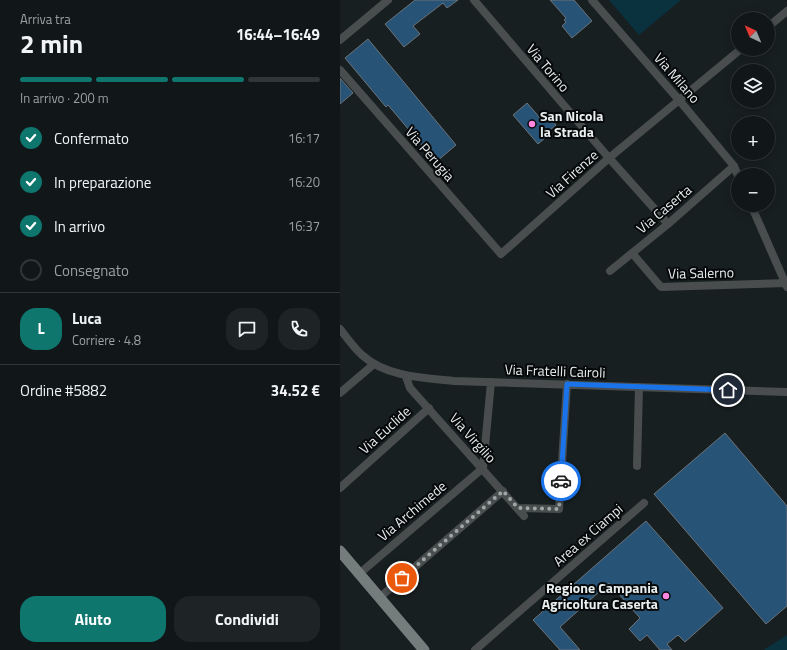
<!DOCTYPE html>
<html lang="it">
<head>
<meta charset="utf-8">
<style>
	:root { --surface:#111719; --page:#1e2426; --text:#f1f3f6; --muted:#9c9fa2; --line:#303638; --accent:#0f766e }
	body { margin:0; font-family:"Titillium Web",sans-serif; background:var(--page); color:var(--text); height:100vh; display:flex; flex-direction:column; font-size:15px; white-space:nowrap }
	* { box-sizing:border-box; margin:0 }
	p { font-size:13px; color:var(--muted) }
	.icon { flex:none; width:22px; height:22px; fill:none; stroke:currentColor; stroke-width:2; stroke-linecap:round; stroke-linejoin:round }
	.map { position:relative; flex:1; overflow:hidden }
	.details { display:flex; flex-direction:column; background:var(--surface); width:340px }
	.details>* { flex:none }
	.needle { width:26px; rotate:316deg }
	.tools { position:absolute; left:391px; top:12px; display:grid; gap:8px }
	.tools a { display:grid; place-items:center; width:44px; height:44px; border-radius:50%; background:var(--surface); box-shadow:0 2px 10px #0003,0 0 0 1px var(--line); font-size:20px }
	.pin { position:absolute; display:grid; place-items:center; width:34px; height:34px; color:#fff; margin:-17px; border:2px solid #fff; border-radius:50%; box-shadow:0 1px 4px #0007 }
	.courier { position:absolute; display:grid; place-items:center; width:40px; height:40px; margin:-20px; border:3px solid #1a73e8; border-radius:50%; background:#fff; color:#222; box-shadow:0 1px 5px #0007 }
	.overview em { font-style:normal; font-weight:700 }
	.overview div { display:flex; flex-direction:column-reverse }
	.overview { display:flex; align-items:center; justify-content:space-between; height:68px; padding:0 20px }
	h1 { font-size:26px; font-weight:700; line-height:30px }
	.bar { display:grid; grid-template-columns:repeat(4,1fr); gap:6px 4px; align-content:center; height:48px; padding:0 20px }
	.bar i { height:5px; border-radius:3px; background:var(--line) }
	.bar .selected { background:var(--accent) }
	.bar p { grid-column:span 4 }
	.line { display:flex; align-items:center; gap:10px; padding:0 20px; border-top:1px solid var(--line) }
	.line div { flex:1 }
	.round { display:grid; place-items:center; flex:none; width:42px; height:42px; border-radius:16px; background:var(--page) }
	ol { padding:0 20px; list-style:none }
	li { display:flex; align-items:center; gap:12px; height:44px }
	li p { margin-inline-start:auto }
	li .icon { padding:4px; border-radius:50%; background:var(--accent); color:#fff; stroke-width:4 }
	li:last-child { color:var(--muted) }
	li i { width:22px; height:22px; border:2px solid var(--line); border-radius:50% }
	.primary-button { display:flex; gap:8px; margin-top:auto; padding:8px 20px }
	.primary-button a { flex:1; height:46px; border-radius:16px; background:var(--accent); color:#fff; font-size:16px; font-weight:700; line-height:46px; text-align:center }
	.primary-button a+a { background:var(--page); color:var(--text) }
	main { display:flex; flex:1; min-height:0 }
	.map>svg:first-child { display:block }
</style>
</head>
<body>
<main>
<section class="details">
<div class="overview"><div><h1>2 min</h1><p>Arriva tra</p></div><em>16:44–16:49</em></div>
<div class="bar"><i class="selected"></i><i class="selected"></i><i class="selected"></i><i></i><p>In arrivo · 200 m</p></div>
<ol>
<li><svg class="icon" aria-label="check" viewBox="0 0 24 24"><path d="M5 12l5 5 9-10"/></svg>Confermato<p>16:17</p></li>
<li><svg class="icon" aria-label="check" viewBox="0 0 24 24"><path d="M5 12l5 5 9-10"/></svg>In preparazione<p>16:20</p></li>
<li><svg class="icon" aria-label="check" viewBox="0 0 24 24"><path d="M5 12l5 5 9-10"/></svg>In arrivo<p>16:37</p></li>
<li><i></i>Consegnato</li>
</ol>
<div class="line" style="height:72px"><b class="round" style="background:var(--accent);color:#fff">L</b><div><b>Luca</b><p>Corriere · 4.8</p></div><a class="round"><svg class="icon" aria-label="chat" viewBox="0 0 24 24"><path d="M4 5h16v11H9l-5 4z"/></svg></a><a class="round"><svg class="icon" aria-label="phone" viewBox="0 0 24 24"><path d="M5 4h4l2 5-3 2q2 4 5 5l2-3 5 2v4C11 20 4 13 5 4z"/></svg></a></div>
<div class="line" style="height:52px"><div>Ordine #5882</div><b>34.52 €</b></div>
<div class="primary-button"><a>Aiuto</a><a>Condividi</a></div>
</section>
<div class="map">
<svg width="447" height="650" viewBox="0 0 447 650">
	<rect width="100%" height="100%" fill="#171f21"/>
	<path fill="#09323e" d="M 269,0 L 341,0 L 299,35 Z
		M 447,635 L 447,650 L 425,650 L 425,649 Z"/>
	<path fill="#265376" stroke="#6d7379" d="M 75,0 L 118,0 L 107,8 L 103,3 L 73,26 L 80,34 L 64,47 L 45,24 Z
		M 210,0 L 234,0 L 252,21 L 232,38 L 222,26 L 226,22 L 224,20 L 226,18 Z
		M 28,39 L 116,145 L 96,162 L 48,105 L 46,107 L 5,58 Z
		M 0,78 L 13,93 L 0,104 Z
		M 187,103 L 201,119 L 207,114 L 216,125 L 203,136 L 205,138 L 198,144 L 173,115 Z
		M 385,433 L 447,506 L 447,606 L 426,624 L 314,494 Z
		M 306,521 L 383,608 L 345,642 L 338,635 L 327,644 L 332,650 L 320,650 L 307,635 L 300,641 L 289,629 L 300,618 L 269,583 L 220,627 L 240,650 L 220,650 L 193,620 Z"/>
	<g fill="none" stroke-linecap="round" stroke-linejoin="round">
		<path stroke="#494d4d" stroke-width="8" d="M 134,0 L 269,158 L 328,224
			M 252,0 L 339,100 L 394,166 L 398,176
			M 428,27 L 447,11
			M 0,40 L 48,0
			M 0,70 L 161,254 L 269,158 L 401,49
			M 411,205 L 447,287
			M 292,253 L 321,287 L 447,283
			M 270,271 L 328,224 L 394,166
			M 0,329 C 7,338 14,348 22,355 C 46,377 84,378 114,381 L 447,392
			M 66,377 L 70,388 L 184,516
			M 0,393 L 34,364
			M 297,466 L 299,387
			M 0,488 L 89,408
			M 178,508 L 219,509 L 227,384
			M 19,574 L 143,468 L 151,382
			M 39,598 L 163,491
			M 135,650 L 304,503"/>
		<path stroke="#747c7c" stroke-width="11" d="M 0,551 L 84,650"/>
	</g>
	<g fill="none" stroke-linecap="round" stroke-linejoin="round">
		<path stroke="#a0a6a7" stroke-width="4" stroke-dasharray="0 7.2" d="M 62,578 L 163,491 L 178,508 L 219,509 L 221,481"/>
		<path stroke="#1a73e8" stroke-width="5" d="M 221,481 L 227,384 L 388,390"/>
	</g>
	<g fill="#fd86e1" stroke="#060809" stroke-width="1.5">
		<circle cx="192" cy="124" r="4"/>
		<circle cx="326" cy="596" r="4"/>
	</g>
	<g text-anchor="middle" stroke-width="4" stroke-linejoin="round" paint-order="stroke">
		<g font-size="14" fill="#e9eeef" stroke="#060809">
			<text transform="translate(208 68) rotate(50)" y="5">Via Torino</text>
			<text transform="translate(337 78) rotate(49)" y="5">Via Milano</text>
			<text transform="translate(90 154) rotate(49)" y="5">Via Perugia</text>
			<text transform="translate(232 174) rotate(-42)" y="5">Via Firenze</text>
			<text transform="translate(324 209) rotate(-40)" y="5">Via Caserta</text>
			<text transform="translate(361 273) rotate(-1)" y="5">Via Salerno</text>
			<text transform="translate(215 371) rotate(2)" y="5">Via Fratelli Cairoli</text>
			<text transform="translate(45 430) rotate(-42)" y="5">Via Euclide</text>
			<text transform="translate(133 438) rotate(48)" y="5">Via Virgilio</text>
			<text transform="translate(72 511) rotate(-40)" y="5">Via Archimede</text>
			<text transform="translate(248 535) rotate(-41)" y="5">Area ex Ciampi</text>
		</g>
		<g font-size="14" font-weight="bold" fill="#e9eeef" stroke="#060809" text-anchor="start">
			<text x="200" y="121">San Nicola<tspan x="200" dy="16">la Strada</tspan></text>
			<text x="318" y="593" text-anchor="end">Regione Campania<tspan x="318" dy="16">Agricoltura Caserta</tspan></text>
		</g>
	</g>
</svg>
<div class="tools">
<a><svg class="needle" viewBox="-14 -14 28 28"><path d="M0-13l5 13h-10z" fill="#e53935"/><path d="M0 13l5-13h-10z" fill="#9c9fa2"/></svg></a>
<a><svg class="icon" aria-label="layers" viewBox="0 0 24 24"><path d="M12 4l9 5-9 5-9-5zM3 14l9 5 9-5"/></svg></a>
<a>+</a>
<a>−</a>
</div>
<div class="pin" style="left:62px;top:578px;background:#ea580c"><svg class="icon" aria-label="bag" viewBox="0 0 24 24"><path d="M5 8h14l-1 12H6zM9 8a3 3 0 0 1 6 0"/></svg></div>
<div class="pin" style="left:388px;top:390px;background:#1f2937"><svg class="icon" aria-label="home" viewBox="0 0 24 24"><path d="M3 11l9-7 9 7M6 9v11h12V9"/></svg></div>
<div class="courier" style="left:221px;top:481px"><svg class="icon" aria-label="car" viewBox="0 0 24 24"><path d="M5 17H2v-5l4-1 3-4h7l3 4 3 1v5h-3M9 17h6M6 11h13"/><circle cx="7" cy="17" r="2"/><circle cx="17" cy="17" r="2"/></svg></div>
</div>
</main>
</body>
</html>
